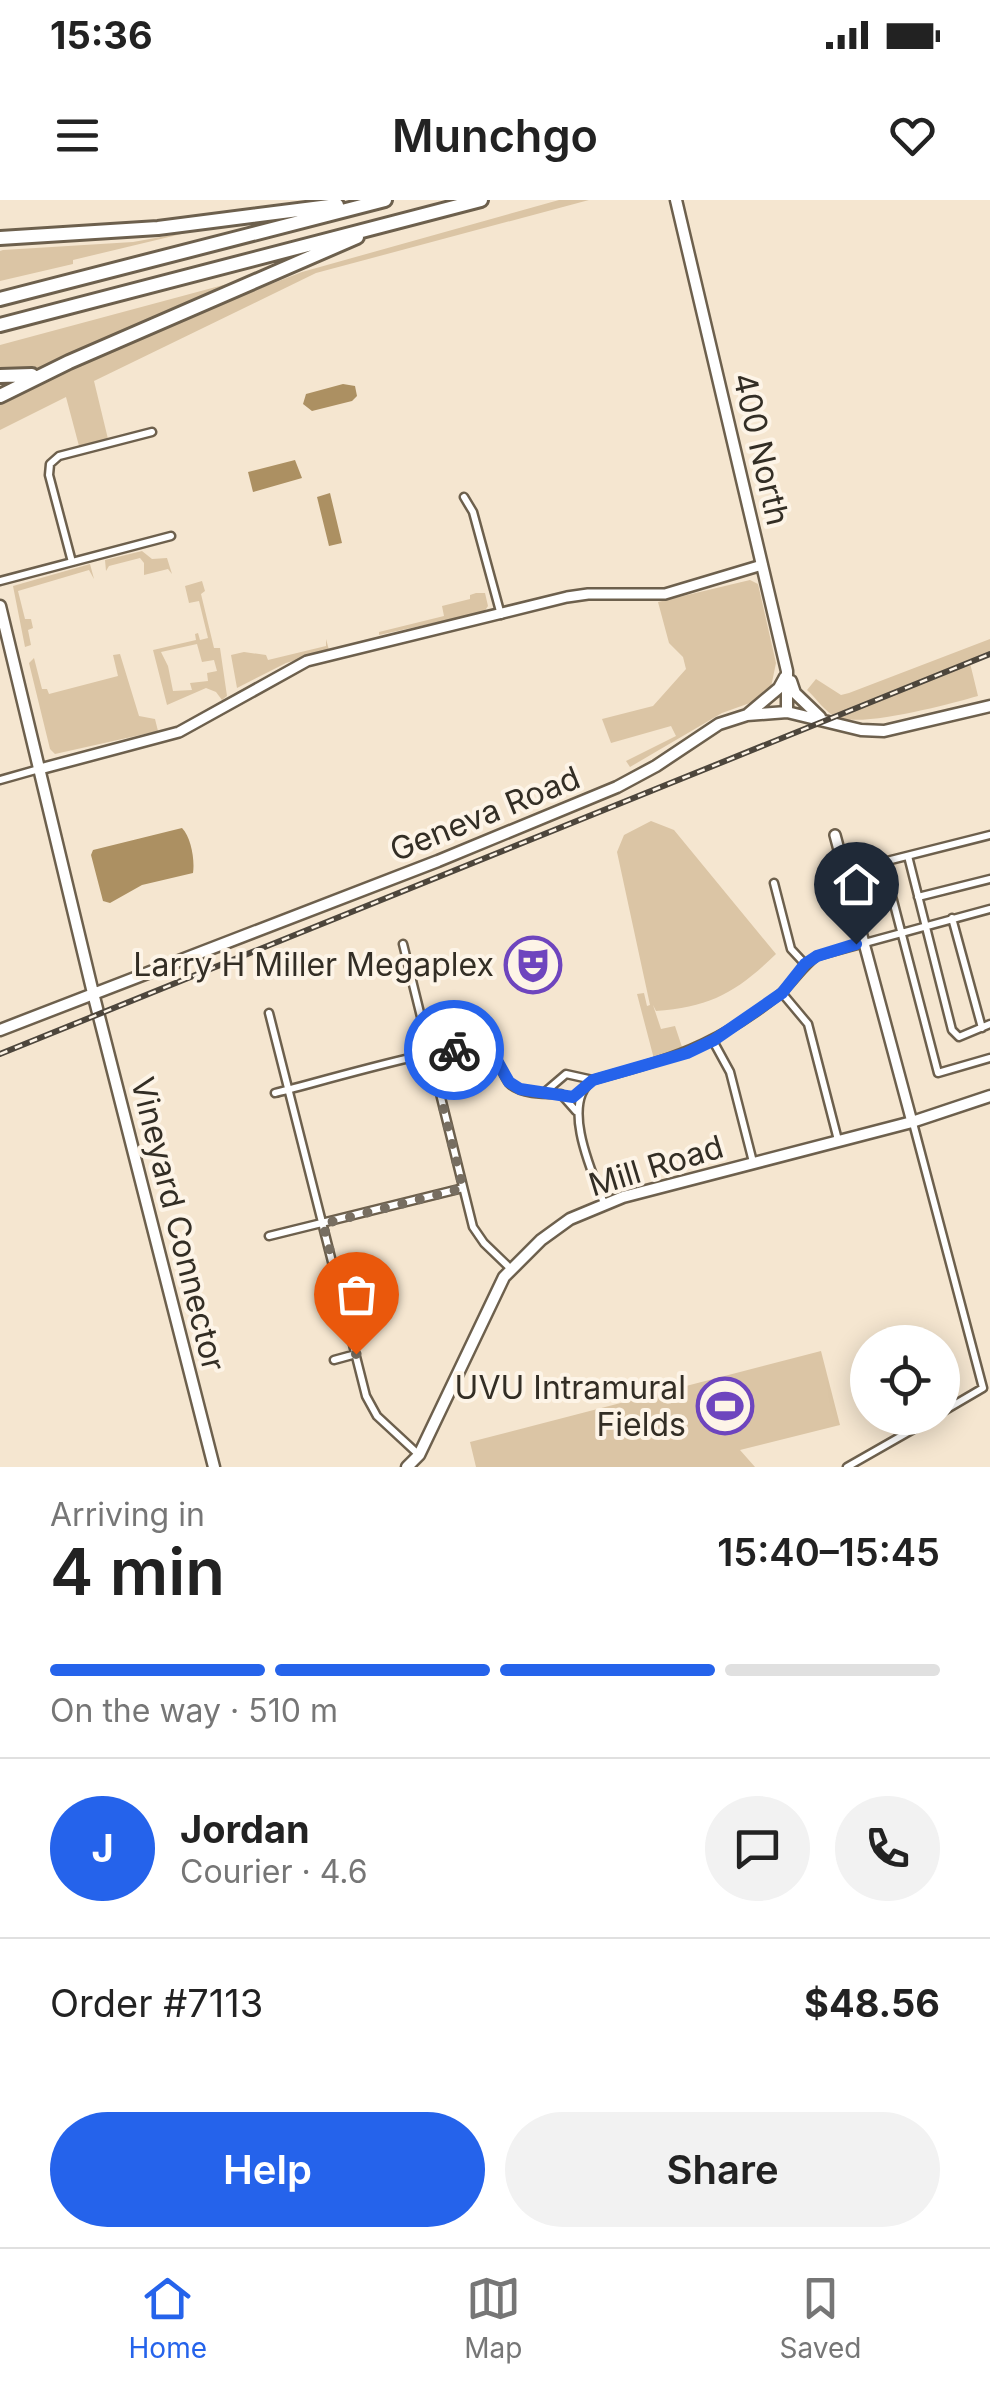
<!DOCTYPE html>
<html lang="en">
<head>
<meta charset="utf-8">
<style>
	:root { --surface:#fff; --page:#f2f2f2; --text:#222; --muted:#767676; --line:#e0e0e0; --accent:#2563eb }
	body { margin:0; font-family:Inter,sans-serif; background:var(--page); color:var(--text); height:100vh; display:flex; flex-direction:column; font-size:38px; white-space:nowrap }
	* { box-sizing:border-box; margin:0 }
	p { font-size:32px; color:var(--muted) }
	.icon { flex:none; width:55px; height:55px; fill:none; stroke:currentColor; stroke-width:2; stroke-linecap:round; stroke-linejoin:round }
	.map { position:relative; height:1267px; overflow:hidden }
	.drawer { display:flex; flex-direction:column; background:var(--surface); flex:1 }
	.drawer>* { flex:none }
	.buttons { position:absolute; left:850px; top:1125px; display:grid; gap:20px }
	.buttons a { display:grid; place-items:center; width:110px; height:110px; border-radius:50%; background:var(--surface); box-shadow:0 5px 25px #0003; font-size:50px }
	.pin { position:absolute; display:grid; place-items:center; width:85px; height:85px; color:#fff; margin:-102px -42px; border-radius:50% 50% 50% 0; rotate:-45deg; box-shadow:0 0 10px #0007 }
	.pin .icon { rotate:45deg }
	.courier { position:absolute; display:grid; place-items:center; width:100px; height:100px; margin:-50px; border:8px solid #2563eb; border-radius:50%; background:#fff; color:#222; box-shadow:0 2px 12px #0007 }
	.head em { font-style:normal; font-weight:600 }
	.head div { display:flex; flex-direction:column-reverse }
	.head { display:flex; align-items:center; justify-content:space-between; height:170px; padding:0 50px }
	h1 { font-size:65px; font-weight:600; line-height:75px }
	.bar { display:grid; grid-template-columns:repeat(4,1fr); gap:15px 10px; align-content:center; height:120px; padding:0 50px }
	.bar i { height:12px; border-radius:8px; background:var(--line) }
	.bar .active { background:var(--accent) }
	.bar p { grid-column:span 4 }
	.line { display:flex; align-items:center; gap:25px; padding:0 50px; border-top:2px solid var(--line) }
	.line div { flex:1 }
	.round { display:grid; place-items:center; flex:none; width:105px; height:105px; border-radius:52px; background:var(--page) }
	.cta { display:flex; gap:20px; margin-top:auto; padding:20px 50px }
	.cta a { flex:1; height:115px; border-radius:60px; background:var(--accent); color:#fff; font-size:40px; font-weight:600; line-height:115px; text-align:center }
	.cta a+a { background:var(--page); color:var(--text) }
	.status { display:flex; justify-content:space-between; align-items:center; height:70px; padding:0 50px; background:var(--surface); direction:ltr }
	.status svg { height:28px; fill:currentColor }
	header { display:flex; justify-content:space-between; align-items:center; height:130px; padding:0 50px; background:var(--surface); font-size:45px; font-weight:600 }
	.dock { display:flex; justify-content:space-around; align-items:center; height:140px; border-top:2px solid var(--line); background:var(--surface); font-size:28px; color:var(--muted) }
	.dock a { display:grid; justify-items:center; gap:5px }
	.dock .active { color:var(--accent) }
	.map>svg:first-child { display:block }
</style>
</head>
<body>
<div class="status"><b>15:36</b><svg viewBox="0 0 49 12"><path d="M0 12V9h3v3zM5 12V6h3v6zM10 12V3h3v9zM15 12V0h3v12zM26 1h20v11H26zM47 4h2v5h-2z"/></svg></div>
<header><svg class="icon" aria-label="menu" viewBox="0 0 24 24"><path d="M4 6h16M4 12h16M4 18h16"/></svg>Munchgo<svg class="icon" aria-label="heart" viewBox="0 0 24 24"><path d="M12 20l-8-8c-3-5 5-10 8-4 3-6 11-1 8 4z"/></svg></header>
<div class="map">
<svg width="990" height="1267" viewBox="0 0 990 1267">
	<rect width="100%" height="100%" fill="#f5e6d0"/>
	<path fill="#dbc5a5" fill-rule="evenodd" d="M 559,0 L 589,0 L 316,73 L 94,181 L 108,239 L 79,246 L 66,197 L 0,230 L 0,202 L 208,108 L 302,72 Z
		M 194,31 L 73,60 L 73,64 L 0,81 L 0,51 L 3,50 L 133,42 Z
		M 227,84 L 37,169 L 0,171 L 0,145 Z
		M 142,351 L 152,359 L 167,358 L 172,374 L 168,369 L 144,375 L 144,363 L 140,358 L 109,366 L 106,371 L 105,360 Z
		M 90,364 L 94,379 L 89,370 L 18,391 L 25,419 L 31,419 L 33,428 L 28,430 L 31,445 L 25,447 L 13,386 Z
		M 750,380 L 758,384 L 776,463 L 771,487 L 761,499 L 722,513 L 630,567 L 626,561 L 676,536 L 671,526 L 611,543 L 602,519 L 653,506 L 686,469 L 683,457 L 669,443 L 658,402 Z
		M 202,381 L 205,391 L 201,394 L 214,448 L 220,448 L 227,496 L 222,500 L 216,492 L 206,488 L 167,505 L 153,450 L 196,440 L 195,434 L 198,433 L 200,440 L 208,438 L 199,401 L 189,403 L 185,386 ZM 197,444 L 202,462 L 214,460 L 217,471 L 207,473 L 208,481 L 190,483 L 192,490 L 173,491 L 168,466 L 161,452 Z
		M 476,393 L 485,393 L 488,406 L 484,412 L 379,435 L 379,432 L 444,416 L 442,406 L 470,399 L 470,395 Z
		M 326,439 L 329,450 L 286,463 L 237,488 L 231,455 L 244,452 L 266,455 L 268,460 L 326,446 Z
		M 990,439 L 990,454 L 970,463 L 978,496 C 949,504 863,528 836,517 C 826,513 815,497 807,490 L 816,479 L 841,495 L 849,493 Z
		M 120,454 L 139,516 L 155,519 L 158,531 L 55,554 L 50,549 L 29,463 L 34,458 L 42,489 L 47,489 L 49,494 L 118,476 L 113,455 Z
		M 651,621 L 674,630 L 776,754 C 737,792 711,807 656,811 L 653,805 L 661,829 L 675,826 L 682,847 L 654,859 L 637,794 L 644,793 L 647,806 L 650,805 L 617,652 L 624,635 Z
		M 821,1151 L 840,1225 L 740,1250 L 755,1267 L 476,1267 L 470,1242 Z"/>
	<path fill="#ac9062" d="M 343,184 L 355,186 L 357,196 L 352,201 L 312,211 L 303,204 L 306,194 Z
		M 295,260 L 302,278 L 253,292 L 248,272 Z
		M 330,293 L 342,343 L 329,346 L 317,297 Z
		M 182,628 C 191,637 195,660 193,673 L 142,685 L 110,703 L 103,701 L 91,655 L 93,650 Z"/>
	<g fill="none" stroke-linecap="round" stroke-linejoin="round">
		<g stroke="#6d604d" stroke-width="11">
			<path id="minor" d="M 464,297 L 473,312 L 501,415
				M 72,362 L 49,275 L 50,264 L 59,256 L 152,232
				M 0,381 L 171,336
				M 0,580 L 39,569
				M 990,635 L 883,662 L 938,873 L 990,858
				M 908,656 L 952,830 L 959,837 L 990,824
				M 774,683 L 791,749 L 805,764
				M 918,697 L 990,679
				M 952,718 L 982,828
				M 403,744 L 473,1027 L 484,1043 L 511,1069
				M 782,793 L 808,824 L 838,940
				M 269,813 L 366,1196 L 377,1216 L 418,1254
				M 713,841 L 730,872 L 753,962
				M 545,892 L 566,874 L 593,880
				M 275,893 C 309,885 456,841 481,848 C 500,853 499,871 509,883 C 520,895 547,894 561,894 L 576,911
				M 913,923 L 983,1188 L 942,1212
				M 604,1003 C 592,973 560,902 593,880 C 670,859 715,846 779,795 C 793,783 802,767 817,756 L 990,709
				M 269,1036 L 463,988
				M 334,1160 L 356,1154
				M 847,1267 L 933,1218"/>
		</g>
		<g stroke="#6d604d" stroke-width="14">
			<path id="tertiary" d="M 40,569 L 179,532 L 307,461 L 567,397 L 588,394 L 665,394 L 762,365
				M 835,635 L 912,922"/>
		</g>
		<g stroke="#6d604d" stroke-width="15">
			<path id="secondary" d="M 676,0 L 787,471 L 787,512
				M 0,406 L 93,793 L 214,1267
				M 791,481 L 795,493 L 820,517
				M 748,514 L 779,488 L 785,477
				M 0,830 L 438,661 L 617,587 L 656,566 L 719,524 L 747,515 L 787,512 L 861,530 L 884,531 L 990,506
				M 407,1267 L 419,1255 L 504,1077 L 541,1040 L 570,1019 L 623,997 L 912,922 L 990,896"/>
		</g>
		<g stroke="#6d604d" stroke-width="18">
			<path id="motorway" d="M 0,38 L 158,28 L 337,5
				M 0,99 L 385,0
				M 0,125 L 481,0
				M 0,176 L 32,175
				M 0,196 L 69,162 L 357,37"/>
		</g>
		<use href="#minor" stroke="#fff" stroke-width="6"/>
		<use href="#tertiary" stroke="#fff" stroke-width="9"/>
		<use href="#secondary" stroke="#fff" stroke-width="10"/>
		<use href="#motorway" stroke="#fff" stroke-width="12"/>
		<g stroke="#4d463c" stroke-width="6">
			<path id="rail" d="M 0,854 L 990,454"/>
		</g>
		<use href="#rail" stroke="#fdf4e7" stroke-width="2.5" stroke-dasharray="8" stroke-linecap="butt"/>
	</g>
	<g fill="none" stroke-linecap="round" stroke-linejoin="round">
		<path stroke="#776e61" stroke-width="10" stroke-dasharray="0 18" d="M 356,1154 L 323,1024 L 463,988 L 430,854 L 454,850"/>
		<path stroke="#2563eb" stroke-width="12" d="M 454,850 L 481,848 L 495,857 L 509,882 L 520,889 L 573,897 L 593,880 L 687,853 L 714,840 L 782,793 L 805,764 L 817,756 L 856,744"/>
	</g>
	<defs>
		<g id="theatre-ring" transform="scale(2.875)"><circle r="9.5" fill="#fdf4e7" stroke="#6e45be" stroke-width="1.5"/><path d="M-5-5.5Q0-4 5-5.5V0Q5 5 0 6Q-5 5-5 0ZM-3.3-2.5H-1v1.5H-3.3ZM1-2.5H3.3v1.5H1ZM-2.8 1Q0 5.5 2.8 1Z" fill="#6e45be"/></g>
		<g id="stadium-ring" transform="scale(2.875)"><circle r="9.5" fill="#fdf4e7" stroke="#6e45be" stroke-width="1.5"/><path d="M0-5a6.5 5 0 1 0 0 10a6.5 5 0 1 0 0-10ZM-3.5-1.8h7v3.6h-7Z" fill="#6e45be"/></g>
	</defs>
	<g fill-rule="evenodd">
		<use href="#theatre-ring" x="533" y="765"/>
		<use href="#stadium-ring" x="725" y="1206"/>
	</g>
	<g text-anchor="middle" stroke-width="8" stroke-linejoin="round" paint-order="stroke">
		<g font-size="32" fill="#332e25" stroke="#fdf4e7">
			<text transform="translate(761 249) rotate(77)" y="11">400 North</text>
			<text transform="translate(485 614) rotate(-22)" y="11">Geneva Road</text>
			<text transform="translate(656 966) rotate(-17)" y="11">Mill Road</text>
			<text transform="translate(178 1024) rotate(76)" y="11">Vineyard Connector</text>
		</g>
		<g font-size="32" fill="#332e25" stroke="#fdf4e7" text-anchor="end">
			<text x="494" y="776">Larry H Miller Megaplex</text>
			<text x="686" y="1199">UVU Intramural<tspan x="686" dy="37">Fields</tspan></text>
		</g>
	</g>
</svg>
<div class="buttons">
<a><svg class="icon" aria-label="locate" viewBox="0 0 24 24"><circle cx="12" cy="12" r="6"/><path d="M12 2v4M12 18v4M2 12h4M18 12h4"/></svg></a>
</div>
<div class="pin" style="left:356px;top:1154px;background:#ea580c"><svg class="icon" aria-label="bag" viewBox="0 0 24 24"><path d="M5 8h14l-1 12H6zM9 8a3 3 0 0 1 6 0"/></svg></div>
<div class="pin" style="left:856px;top:744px;background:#1f2937"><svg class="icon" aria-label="home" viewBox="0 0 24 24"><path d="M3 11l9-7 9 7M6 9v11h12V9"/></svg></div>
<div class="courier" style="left:454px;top:850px"><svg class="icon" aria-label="bike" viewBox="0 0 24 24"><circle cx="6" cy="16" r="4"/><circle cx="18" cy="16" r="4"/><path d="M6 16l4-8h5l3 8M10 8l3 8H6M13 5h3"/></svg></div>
</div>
<section class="drawer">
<div class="head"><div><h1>4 min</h1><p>Arriving in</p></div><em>15:40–15:45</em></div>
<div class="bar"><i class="active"></i><i class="active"></i><i class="active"></i><i></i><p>On the way · 510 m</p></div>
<div class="line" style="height:180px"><b class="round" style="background:var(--accent);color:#fff">J</b><div><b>Jordan</b><p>Courier · 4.6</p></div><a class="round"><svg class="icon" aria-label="chat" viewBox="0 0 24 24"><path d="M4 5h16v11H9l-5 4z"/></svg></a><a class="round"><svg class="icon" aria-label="phone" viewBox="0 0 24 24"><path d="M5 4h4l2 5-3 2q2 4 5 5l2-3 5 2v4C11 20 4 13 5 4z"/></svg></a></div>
<div class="line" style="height:130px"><div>Order #7113</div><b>$48.56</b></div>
<div class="cta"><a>Help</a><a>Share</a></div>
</section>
<nav class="dock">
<a class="active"><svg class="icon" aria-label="home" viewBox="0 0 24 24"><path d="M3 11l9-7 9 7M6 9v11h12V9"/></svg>Home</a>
<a><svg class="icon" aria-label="map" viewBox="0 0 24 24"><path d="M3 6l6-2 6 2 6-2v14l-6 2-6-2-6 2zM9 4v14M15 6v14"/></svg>Map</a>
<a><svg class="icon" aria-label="saved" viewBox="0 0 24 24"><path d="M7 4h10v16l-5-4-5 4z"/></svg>Saved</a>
</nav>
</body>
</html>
